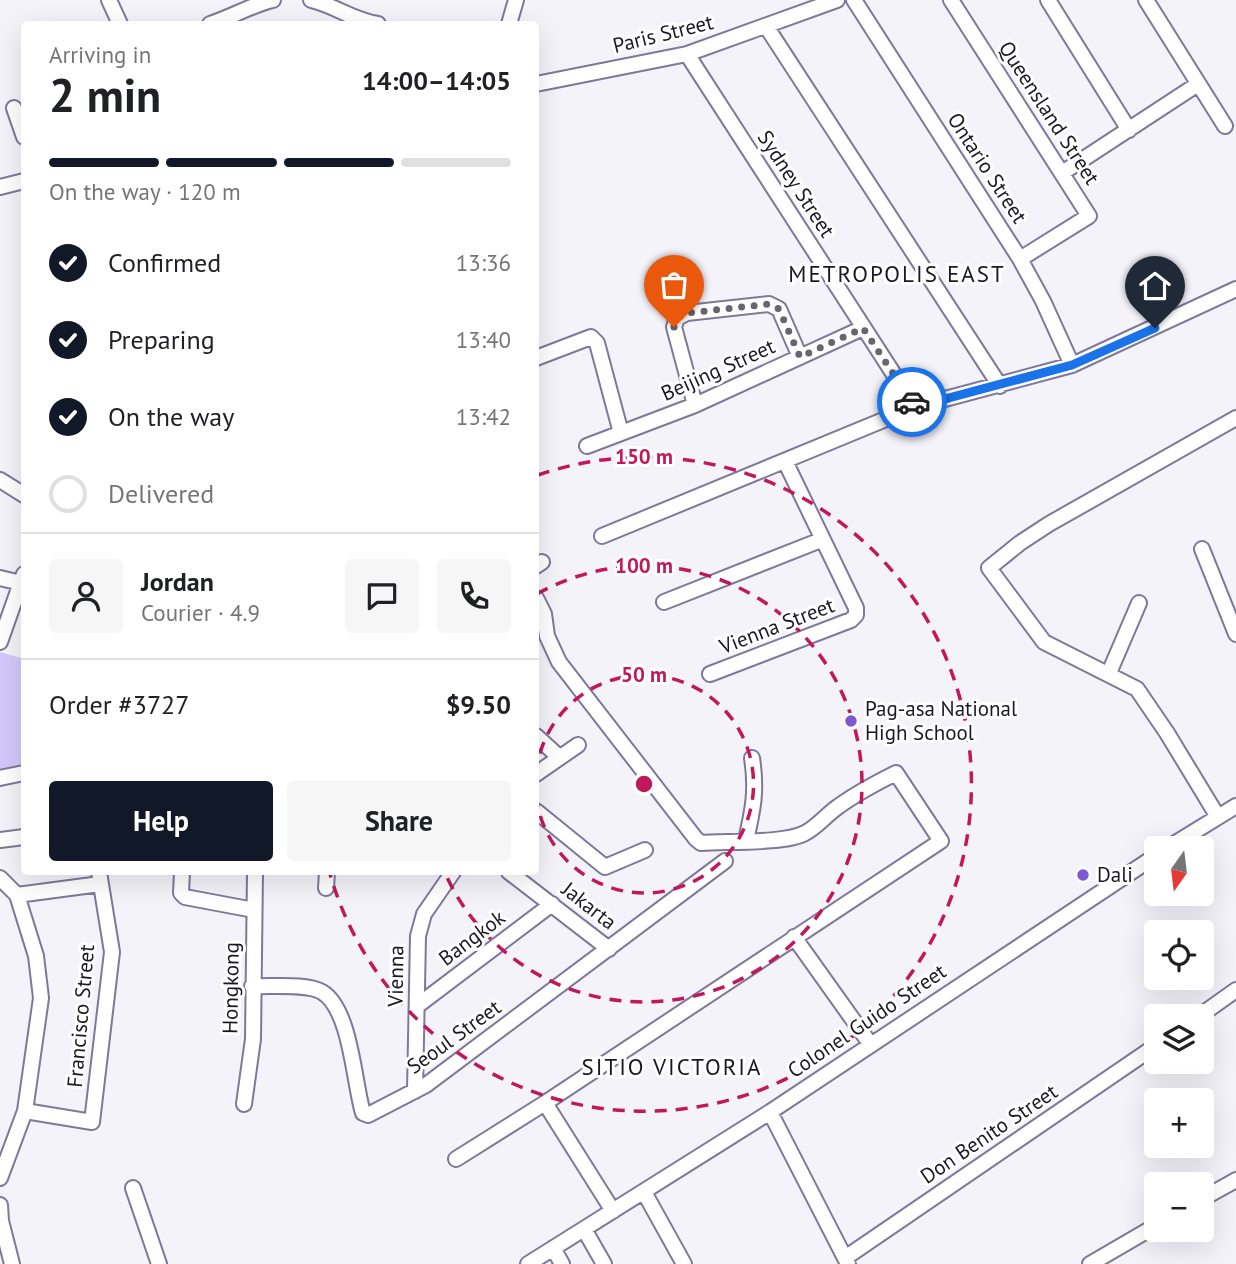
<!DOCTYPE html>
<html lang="en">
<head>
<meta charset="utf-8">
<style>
	:root { --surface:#fff; --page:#f6f6f6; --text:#202124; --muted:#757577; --line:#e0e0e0; --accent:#111827 }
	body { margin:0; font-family:"PT Sans",sans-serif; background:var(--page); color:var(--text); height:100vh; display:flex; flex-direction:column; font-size:26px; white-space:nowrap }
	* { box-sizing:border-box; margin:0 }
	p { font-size:23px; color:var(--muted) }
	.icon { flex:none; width:38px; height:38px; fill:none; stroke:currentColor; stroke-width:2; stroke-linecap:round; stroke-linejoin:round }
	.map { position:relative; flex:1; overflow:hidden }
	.sheet { position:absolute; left:21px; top:21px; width:518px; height:854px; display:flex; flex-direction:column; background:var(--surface); border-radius:7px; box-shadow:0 7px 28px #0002 }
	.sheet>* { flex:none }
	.needle { width:46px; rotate:194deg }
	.controls { position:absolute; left:1144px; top:836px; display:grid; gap:14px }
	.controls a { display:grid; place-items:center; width:70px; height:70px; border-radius:7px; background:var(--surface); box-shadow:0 7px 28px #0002; font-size:35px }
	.pin { position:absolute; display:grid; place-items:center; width:60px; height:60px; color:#fff; margin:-72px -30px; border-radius:50% 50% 50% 0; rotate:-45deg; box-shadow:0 0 7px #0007 }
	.pin .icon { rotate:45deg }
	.courier { position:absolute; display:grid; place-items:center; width:70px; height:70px; margin:-35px; border:5px solid #1a73e8; border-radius:50%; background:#fff; color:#222; box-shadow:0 2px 9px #0007 }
	.headline em { font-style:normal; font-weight:700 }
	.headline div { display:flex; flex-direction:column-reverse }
	.headline { display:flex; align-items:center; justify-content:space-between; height:119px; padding:0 28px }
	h1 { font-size:46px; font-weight:700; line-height:52px }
	.bar { display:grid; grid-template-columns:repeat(4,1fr); gap:10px 7px; align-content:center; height:84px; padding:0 28px }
	.bar i { height:9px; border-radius:5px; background:var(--line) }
	.bar .on { background:var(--accent) }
	.bar p { grid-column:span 4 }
	.line { display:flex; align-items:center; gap:18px; padding:0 28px; border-top:2px solid var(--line) }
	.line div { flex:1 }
	.round { display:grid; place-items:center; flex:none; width:74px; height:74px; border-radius:7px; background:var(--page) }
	ol { padding:0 28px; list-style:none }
	li { display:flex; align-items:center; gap:21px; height:77px }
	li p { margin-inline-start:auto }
	li .icon { padding:7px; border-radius:50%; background:var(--accent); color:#fff; stroke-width:4 }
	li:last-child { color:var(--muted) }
	li i { width:38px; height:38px; border:4px solid var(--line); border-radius:50% }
	.action { display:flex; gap:14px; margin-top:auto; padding:14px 28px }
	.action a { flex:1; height:80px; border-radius:7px; background:var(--accent); color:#fff; font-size:28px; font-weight:700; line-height:80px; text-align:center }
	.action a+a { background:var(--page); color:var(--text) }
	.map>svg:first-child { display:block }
</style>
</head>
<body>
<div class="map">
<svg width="1236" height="1264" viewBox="0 0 1236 1264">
	<rect width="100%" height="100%" fill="#f4f3fa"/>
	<path fill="#d3c8fb" d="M 0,652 L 24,659 L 24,768 L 0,773 Z"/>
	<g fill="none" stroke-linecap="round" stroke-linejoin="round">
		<g stroke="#7f7898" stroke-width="18">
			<path id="minor" d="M 109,0 L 120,24
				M 311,0 C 334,5 354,21 378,24
				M 854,0 L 1020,259 L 1043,301 L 1072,365
				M 951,0 L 1089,216 L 1020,259
				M 1048,0 L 1129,130
				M 1146,0 L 1225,126
				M 210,24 C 232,17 251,5 273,0
				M 509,24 L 516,0
				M 766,26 L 1000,386
				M 687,54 L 915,407
				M 536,84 L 687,54 L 837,0
				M 14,108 L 24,137
				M 1062,173 L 1198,84
				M 0,187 L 24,181
				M 536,358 L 591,337 L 597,343 L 621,433
				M 695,405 L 674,327 L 677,318 L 687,313 L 769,304 L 779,309 L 800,357
				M 587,446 L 695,405 L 863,328
				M 0,480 L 24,495
				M 602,536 L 915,407 L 1072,365 L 1236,289
				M 1202,549 L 1236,634
				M 536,566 L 542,562
				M 0,578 L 21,583
				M 664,602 L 821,540
				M 0,642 L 24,574
				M 1109,673 L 1139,603
				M 710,674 L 851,620 L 856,615 L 856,608 L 785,461
				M 536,736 L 559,757
				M 536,774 L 578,745
				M 0,778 L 24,773
				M 536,811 L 605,867 L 645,850
				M 1218,817 L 1167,733 L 1137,689 L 1044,642 L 989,568 L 1020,543 L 1049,524 L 1236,418
				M 0,840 L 24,837
				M 746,840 C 753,810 757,790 752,758
				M 1166,849 L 1236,806
				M 182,872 L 181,893 L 185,897 L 254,910
				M 509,872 L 609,949
				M 0,878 L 17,895 L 36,956 L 41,998 L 25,1111 L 0,1178
				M 326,888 L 327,872
				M 17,895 L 100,884
				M 794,937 L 871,1045
				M 252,986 C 270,987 308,983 322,992 C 351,1009 354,1084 363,1113 L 368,1115 L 426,1085 L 725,861
				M 417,1006 L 552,904
				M 1198,1017 L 1236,990
				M 415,1091 L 418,936 L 424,914 L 453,872
				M 545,1103 L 613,1211
				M 244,1104 L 253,1039 L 255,872
				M 25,1111 L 92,1122 L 112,952 L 99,872
				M 770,1112 L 848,1264
				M 456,1159 L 545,1103 L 941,841 L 896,773 C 876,783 857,793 839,806 C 827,814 817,827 805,833 C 785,844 726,841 701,843 L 696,839 L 559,662 L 547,636 L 544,614 L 536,598
				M 133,1188 L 159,1264
				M 644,1192 L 684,1264
				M 1202,1199 L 1236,1180
				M 0,1205 L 1,1221 L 12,1264
				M 584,1229 L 604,1264
				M 553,1248 L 562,1264
				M 845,1258 L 1157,1045
				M 528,1264 L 770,1112 L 1157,855
				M 1090,1264 L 1157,1225"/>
		</g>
		<use href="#minor" stroke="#fff" stroke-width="14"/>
	</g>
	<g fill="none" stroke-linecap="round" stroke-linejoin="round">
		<path stroke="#676570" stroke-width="7" stroke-dasharray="0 12.6" d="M 674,327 L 677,318 L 687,313 L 769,304 L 779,309 L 800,357 L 863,328 L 912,402"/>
		<path stroke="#1a73e8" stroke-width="9" d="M 912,402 L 915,407 L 1072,365 L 1155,328"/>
	</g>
	<g fill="none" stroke="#c2185b" stroke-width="3.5" stroke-dasharray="12 9">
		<path d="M536 774A109 109 0 1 1 536 794"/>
		<path d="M537 594A218 218 0 1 1 445 873"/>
		<path d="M538 475A327 327 0 1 1 330 874"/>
	</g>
	<g fill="#7e58d2" stroke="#fff" stroke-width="2.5">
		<circle cx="851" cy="721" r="7"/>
		<circle cx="1083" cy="875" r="7"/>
	</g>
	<g text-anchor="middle" stroke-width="6" stroke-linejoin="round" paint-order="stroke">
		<g font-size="21" fill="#1b1825" stroke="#fff">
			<text transform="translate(663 34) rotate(-14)" y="7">Paris Street</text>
			<text transform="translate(1049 113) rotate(57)" y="7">Queensland Street</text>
			<text transform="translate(987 168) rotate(57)" y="7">Ontario Street</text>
			<text transform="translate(796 184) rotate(57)" y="7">Sydney Street</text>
			<text transform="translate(718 370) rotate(-24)" y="7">Beijing Street</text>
			<text transform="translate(777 626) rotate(-21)" y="7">Vienna Street</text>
			<text transform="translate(589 906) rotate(38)" y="7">Jakarta</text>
			<text transform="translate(472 938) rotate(-37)" y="7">Bangkok</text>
			<text transform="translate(396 976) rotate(-89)" y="7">Vienna</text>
			<text transform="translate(231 988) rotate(-89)" y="7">Hongkong</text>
			<text transform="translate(81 1016) rotate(-85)" y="7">Francisco Street</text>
			<text transform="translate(867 1021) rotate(-34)" y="7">Colonel Guido Street</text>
			<text transform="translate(454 1037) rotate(-36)" y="7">Seoul Street</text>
			<text transform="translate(989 1134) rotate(-34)" y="7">Don Benito Street</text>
		</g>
		<g font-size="21" fill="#1b1825" stroke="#fff" text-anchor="start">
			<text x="865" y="716">Pag-asa National<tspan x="865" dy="24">High School</tspan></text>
			<text x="1097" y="882">Dali</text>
		</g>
		<g font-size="23" letter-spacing="2" fill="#1b1825" stroke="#fff">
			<text x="897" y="282">METROPOLIS EAST</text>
			<text x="672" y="1075">SITIO VICTORIA</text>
		</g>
	</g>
	<circle cx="644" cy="784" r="10" fill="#c2185b" stroke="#fff" stroke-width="3.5"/>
	<g font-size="21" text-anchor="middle" font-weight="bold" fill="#c2185b" stroke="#fff" stroke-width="6" stroke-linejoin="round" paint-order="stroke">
		<text x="644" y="464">150 m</text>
		<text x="644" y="573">100 m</text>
		<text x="644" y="682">50 m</text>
	</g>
</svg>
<div class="controls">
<a><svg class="needle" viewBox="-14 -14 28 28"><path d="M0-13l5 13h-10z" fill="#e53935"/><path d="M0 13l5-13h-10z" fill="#757577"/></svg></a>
<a><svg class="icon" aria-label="locate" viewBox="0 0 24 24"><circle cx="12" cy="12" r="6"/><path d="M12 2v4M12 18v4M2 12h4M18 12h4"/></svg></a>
<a><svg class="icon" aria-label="layers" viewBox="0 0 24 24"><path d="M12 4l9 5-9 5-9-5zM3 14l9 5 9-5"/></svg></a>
<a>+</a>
<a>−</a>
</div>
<div class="pin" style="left:674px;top:327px;background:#ea580c"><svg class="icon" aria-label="bag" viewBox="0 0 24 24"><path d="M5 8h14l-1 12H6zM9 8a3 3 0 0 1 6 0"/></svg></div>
<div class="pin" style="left:1155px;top:328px;background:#1f2937"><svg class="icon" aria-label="home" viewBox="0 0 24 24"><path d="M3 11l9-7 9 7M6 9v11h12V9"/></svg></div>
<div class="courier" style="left:912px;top:402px"><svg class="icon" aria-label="car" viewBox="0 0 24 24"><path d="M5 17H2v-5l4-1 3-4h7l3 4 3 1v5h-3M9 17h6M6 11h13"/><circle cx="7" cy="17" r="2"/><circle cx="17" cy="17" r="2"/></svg></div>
<section class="sheet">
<div class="headline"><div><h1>2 min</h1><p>Arriving in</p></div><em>14:00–14:05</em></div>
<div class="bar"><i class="on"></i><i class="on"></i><i class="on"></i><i></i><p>On the way · 120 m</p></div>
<ol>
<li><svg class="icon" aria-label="check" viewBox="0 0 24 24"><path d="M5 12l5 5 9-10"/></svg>Confirmed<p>13:36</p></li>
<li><svg class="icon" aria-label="check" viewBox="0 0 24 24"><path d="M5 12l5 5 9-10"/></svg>Preparing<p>13:40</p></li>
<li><svg class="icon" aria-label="check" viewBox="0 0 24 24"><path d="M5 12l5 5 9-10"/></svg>On the way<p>13:42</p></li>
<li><i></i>Delivered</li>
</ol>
<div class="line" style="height:126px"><a class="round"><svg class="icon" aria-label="person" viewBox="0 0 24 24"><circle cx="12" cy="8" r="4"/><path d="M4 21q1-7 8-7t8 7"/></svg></a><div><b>Jordan</b><p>Courier · 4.9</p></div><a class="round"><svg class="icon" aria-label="chat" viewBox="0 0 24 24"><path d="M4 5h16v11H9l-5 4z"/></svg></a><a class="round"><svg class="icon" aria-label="phone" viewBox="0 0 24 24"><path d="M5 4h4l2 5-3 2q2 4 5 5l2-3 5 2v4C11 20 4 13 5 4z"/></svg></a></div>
<div class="line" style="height:91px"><div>Order #3727</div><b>$9.50</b></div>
<div class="action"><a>Help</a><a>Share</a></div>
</section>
</div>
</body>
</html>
